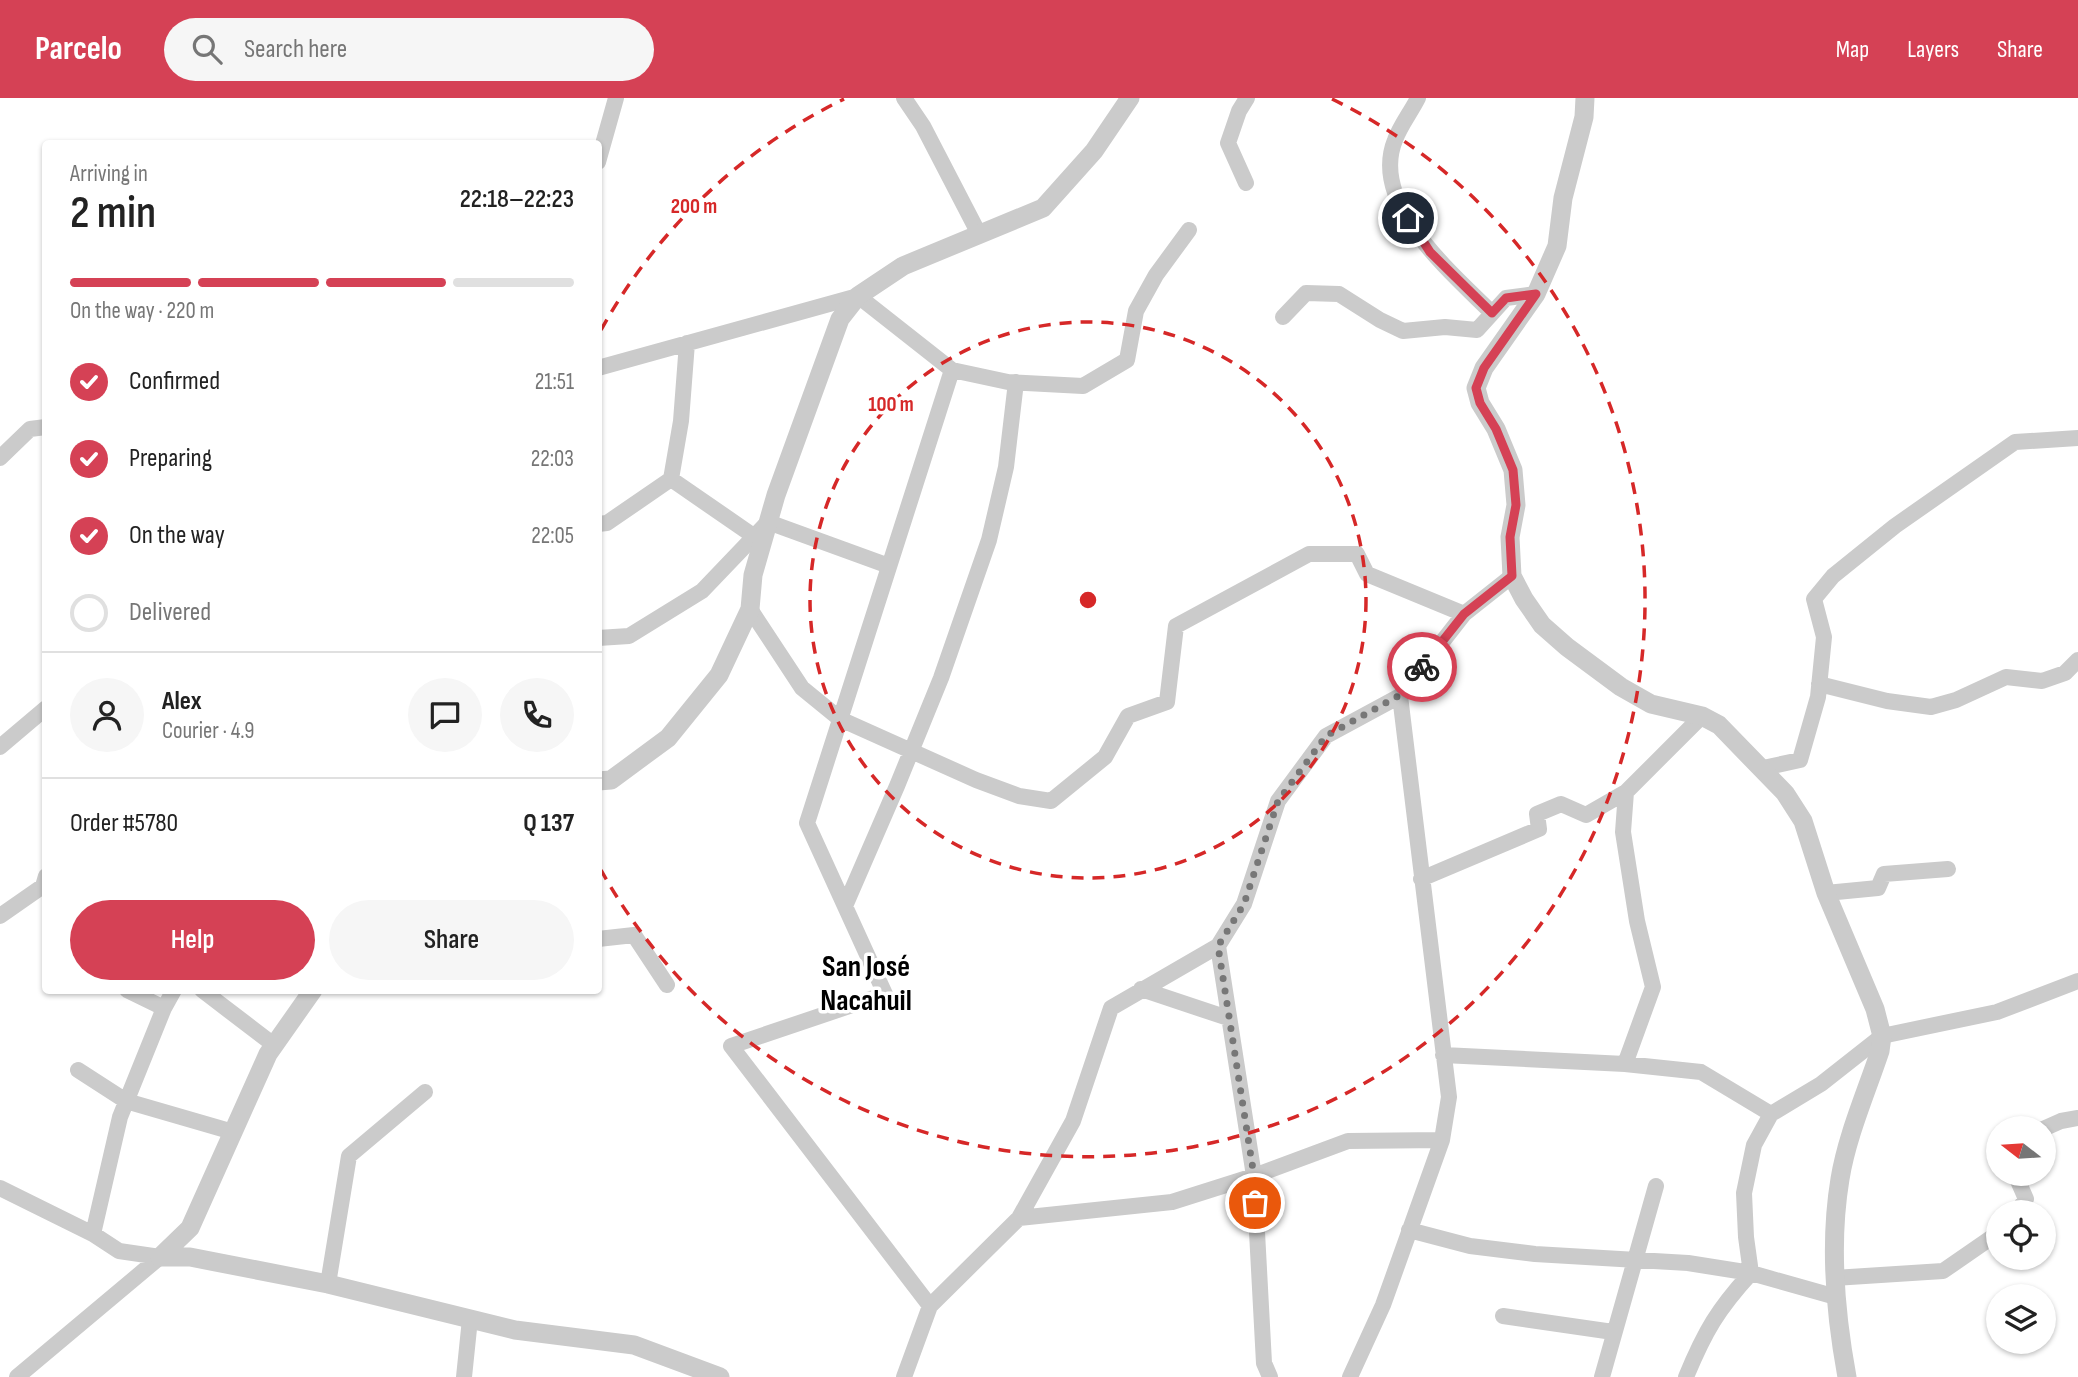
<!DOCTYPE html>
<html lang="en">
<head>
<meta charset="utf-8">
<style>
	:root { --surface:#fff; --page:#f6f6f6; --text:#222; --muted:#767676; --line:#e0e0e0; --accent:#d54155 }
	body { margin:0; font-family:"Sofia Sans Condensed",sans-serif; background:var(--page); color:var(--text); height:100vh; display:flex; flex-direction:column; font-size:26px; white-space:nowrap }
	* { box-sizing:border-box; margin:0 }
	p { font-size:23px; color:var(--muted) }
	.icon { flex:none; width:38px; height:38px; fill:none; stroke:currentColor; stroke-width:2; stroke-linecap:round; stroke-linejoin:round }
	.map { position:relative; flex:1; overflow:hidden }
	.side { position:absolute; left:42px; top:42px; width:560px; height:854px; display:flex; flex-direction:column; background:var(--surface); border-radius:7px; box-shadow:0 2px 5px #0004 }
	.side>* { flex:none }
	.needle { width:46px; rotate:287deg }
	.tools { position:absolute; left:1986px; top:1018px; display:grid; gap:14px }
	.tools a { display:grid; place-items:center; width:70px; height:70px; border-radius:50%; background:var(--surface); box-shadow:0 2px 5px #0004; font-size:35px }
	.pin { position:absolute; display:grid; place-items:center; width:60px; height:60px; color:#fff; margin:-30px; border:4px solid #fff; border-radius:50%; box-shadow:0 2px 7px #0007 }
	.courier { position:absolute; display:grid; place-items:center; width:70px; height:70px; margin:-35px; border:5px solid #d54155; border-radius:50%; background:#fff; color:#222; box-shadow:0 2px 9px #0007 }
	.summary em { font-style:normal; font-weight:600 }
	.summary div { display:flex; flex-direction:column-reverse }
	.summary { display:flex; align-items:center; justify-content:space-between; height:119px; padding:0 28px }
	h1 { font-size:46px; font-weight:600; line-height:52px }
	.bar { display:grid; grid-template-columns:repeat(4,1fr); gap:10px 7px; align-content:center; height:84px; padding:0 28px }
	.bar i { height:9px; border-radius:5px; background:var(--line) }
	.bar .current { background:var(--accent) }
	.bar p { grid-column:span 4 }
	.line { display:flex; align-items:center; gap:18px; padding:0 28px; border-top:2px solid var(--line) }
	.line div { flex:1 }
	.round { display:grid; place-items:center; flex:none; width:74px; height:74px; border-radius:37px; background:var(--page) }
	ol { padding:0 28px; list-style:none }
	li { display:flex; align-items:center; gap:21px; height:77px }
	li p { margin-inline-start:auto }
	li .icon { padding:7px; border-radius:50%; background:var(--accent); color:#fff; stroke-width:4 }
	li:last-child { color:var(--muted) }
	li i { width:38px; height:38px; border:4px solid var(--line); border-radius:50% }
	.action { display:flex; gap:14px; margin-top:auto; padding:14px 28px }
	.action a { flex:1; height:80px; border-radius:42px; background:var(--accent); color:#fff; font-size:28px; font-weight:600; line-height:80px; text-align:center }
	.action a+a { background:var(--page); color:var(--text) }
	header { display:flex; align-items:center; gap:42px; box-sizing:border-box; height:98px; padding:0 35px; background:var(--accent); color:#fff }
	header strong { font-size:33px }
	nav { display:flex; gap:38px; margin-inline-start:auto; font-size:24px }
	.search { width:490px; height:63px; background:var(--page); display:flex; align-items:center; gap:18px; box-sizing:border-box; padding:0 24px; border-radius:38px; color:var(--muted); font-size:26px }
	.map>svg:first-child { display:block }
</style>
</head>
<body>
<header>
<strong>Parcelo</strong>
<div class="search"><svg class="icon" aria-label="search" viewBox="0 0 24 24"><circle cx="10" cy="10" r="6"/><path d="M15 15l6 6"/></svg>Search here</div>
<nav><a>Map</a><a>Layers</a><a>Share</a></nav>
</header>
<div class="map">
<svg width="2078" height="1279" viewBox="0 0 2078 1279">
	<rect width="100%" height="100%" fill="#fff"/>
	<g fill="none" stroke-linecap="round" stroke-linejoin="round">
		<path stroke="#cbcbcb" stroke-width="16" d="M 904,0 L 923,28 L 979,136
			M 1418,0 C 1411,14 1400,28 1395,42 C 1369,106 1452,175 1492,215
			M 598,64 L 616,0
			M 1246,85 L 1228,45 L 1239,13 L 1247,0
			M 1283,219 L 1306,195 L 1339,196 L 1380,222 L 1403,233 L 1445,229 L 1477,232 L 1506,200 L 1536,196
			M 598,270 L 858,198 L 952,272 L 807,725 L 885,896 L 731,948 L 930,1208
			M 952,272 L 1008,284 L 1083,288 L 1127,262 L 1136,213 L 1156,177 L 1189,132
			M 0,360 L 30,331 L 46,329
			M 671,381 L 755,439
			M 598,426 L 607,425 L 671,381 L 681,323 L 687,245
			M 750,511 L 802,590 L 840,621 L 976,682 L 1019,698 L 1051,703 L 1105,659 L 1128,618 L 1167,604 L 1176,528 L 1309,456 L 1357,456 L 1367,476 L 1464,516
			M 598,540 L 629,538 L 702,493 L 768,424 L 889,468
			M 1819,586 L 1887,603 L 1931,609 L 1956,602 L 2006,579 L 2042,583 L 2065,575 L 2078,562
			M 0,649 L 46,610
			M 1763,670 L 1800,662 L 1818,599 L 1824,539 L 1814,501 L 1833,478 L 1895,428 L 2015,344 L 2078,340
			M 1421,781 L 1539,731 L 1537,716 L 1561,706 L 1586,717 L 1626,694
			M 1826,795 L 1878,790 L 1884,776 L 1948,771
			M 845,808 L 897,688 L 941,580 L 989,442 L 1006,369 L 1016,284
			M 0,818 L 43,788 L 46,778
			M 598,841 L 634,837 L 667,887
			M 1218,848 L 1254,1078 L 1264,1265 L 1270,1279
			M 1141,891 L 1228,920
			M 127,892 L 164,910 L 174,892
			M 202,892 L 274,947
			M 1443,957 L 1625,966 L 1701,974 L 1771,1016
			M 1625,966 L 1653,889 L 1637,823 L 1623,734 L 1626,694 L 1702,618
			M 78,972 L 126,1003 L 233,1034
			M 2043,1031 L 2061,1023 L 2078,1020
			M 2015,1076 L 2026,1101 L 2016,1115
			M 0,1090 L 93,1136 L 119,1153 L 160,1159
			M 1019,1120 L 1172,1104 L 1254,1078 L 1348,1043 L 1442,1042
			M 1409,1132 L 1470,1148 L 1535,1156 L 1688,1165 L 1751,1175 L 1836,1199
			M 93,1136 L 120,1019 L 164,910
			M 1834,1180 L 1943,1173 L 1998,1135
			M 328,1186 L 349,1058 L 425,994
			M 1503,1218 L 1613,1234
			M 17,1279 L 160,1159
			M 464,1279 L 470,1221
			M 904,1279 L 930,1208 L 1019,1120 L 1073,1023 L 1111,910 L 1218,848 L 1244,806 L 1278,703 L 1326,638 L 1400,598
			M 1350,1279 L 1383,1207 L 1442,1042 L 1449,999 L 1400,598 L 1464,516 L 1512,478
			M 1602,1279 L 1656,1088
			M 1686,1279 C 1705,1233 1718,1211 1751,1175 L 1746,1139 L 1744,1095 L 1754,1047 L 1771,1016 L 1821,986 L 1882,938 L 1997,914 L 2078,883"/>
		<path stroke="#cbcbcb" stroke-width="19" d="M 1585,0 L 1584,19 L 1563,100 L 1557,148 L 1536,196 L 1484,270 L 1476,290 L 1480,305 L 1496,331 L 1513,372 L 1516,407 L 1510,439 L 1512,478 L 1524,501 L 1542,527 L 1567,549 L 1621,589 L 1651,606 L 1702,618 L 1719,627 L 1785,695 L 1803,723 L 1826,795 L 1875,911 L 1882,938 L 1880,953 C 1866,995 1847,1038 1840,1081 C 1829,1147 1835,1214 1847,1279
			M 598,683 L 611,682 L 668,640 L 719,577 L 750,511 L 753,477 L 776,397 L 840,221 L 858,198 L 903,168 L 1043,110 L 1094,53 L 1130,0
			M 160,1159 L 190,1159 L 328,1186 L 515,1232 L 634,1247 L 720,1279
			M 160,1159 L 190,1130 L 268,956 L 313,892"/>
	</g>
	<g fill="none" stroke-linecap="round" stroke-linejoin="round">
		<path stroke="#777" stroke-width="7" stroke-dasharray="0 12.6" d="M 1255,1105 L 1254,1078 L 1218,848 L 1244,806 L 1278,703 L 1326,638 L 1400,597 L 1422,569"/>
		<path stroke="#d54155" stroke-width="9" d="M 1408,120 L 1430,154 L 1492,215 L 1506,200 L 1536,196 L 1484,270 L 1476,290 L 1480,305 L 1496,331 L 1513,372 L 1516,407 L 1510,439 L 1512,478 L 1464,516 L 1422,569"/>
	</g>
	<g fill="none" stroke="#d62828" stroke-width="3.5" stroke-dasharray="12 9">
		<circle cx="1088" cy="502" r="278"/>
		<path d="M601 232A557 557 0 0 1 844 1M1332 1A557 557 0 1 1 601 772"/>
	</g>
	<g text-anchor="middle" stroke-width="7" stroke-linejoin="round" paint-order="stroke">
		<g font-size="30" font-weight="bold" fill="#000" stroke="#fff">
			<text x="866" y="878">San José<tspan x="866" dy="34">Nacahuil</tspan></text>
		</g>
	</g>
	<circle cx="1088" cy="502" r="10" fill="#d62828" stroke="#fff" stroke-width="3.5"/>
	<g font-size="21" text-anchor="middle" font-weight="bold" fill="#d62828" stroke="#fff" stroke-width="7" stroke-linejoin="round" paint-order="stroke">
		<text x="694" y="115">200 m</text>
		<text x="891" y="313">100 m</text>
	</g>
</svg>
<div class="tools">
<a><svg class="needle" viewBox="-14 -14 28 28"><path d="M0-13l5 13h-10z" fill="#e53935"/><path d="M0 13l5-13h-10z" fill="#767676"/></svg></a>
<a><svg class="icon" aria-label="locate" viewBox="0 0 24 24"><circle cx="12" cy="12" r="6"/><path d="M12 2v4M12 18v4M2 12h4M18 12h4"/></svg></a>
<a><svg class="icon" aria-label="layers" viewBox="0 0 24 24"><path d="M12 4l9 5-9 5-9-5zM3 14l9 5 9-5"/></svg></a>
</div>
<div class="pin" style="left:1255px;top:1105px;background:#ea580c"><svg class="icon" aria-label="bag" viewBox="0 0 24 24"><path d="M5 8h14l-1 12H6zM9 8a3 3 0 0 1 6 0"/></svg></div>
<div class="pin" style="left:1408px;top:120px;background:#1f2937"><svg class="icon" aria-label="home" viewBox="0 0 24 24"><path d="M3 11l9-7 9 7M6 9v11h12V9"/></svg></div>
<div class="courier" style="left:1422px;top:569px"><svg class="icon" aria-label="bike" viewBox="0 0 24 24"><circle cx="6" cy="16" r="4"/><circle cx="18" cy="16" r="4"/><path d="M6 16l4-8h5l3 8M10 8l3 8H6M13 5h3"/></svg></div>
<section class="side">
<div class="summary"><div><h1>2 min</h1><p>Arriving in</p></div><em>22:18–22:23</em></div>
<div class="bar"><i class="current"></i><i class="current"></i><i class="current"></i><i></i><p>On the way · 220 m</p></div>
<ol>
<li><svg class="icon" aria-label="check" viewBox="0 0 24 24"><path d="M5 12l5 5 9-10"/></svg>Confirmed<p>21:51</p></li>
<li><svg class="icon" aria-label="check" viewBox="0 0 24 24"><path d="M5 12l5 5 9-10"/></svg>Preparing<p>22:03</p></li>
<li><svg class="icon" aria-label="check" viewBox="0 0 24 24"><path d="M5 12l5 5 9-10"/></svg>On the way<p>22:05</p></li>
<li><i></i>Delivered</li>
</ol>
<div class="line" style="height:126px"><a class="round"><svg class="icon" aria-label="person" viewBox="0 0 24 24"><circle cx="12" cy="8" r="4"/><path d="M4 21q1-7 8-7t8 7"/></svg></a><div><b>Alex</b><p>Courier · 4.9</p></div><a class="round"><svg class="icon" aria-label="chat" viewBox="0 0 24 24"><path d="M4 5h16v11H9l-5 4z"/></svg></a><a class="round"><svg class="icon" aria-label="phone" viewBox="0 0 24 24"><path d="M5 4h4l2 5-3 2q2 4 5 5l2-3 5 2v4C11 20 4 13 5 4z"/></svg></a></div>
<div class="line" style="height:91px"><div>Order #5780</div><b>Q 137</b></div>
<div class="action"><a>Help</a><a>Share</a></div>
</section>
</div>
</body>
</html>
